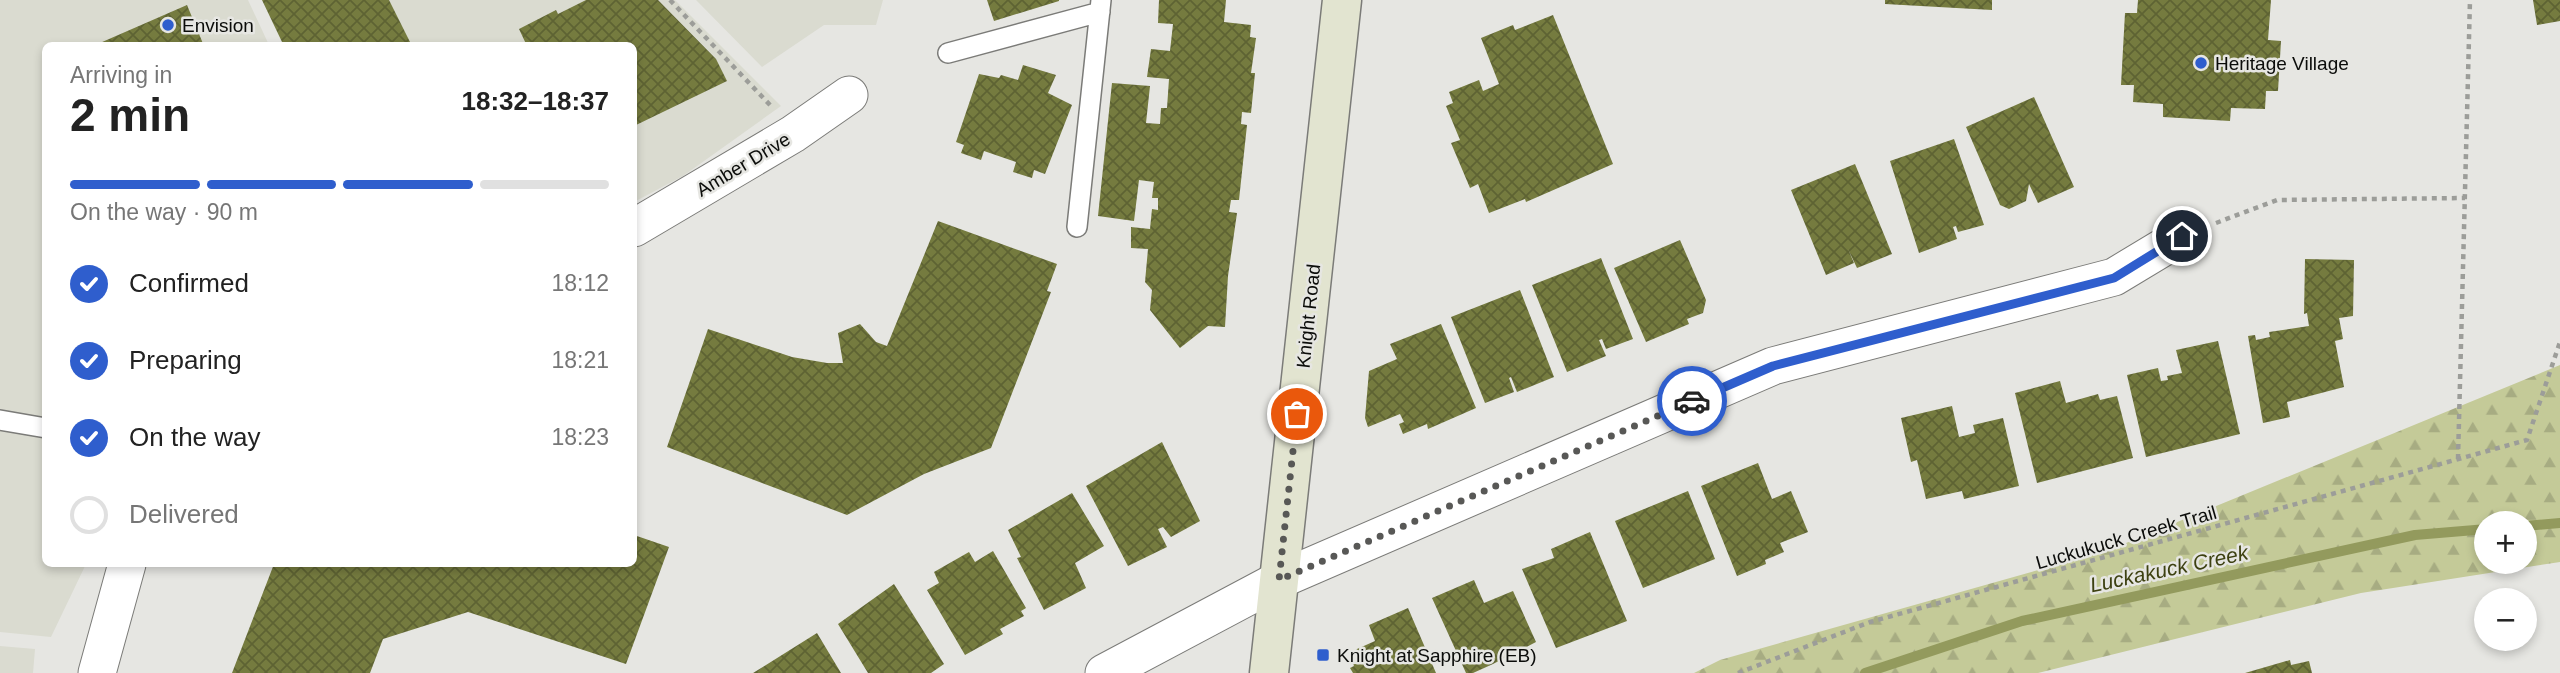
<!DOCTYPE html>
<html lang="en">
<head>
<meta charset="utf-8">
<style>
	:root { --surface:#fff; --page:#f2f2f2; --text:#222; --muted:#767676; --line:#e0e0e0; --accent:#2f5ecd }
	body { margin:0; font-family:Arial,sans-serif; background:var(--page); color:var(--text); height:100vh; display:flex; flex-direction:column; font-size:26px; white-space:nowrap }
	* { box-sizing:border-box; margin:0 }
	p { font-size:23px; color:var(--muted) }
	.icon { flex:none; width:38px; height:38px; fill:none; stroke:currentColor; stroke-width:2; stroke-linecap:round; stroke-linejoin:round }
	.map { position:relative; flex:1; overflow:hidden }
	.details { position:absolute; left:42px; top:42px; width:595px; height:525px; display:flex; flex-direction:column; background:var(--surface); border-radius:10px; box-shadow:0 4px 10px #0003 }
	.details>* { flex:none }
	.buttons { position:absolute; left:2474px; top:511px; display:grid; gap:14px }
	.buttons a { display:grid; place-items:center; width:63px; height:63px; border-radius:50%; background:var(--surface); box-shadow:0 4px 10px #0003; font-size:35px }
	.pin { position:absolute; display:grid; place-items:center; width:60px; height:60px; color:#fff; margin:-30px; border:4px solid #fff; border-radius:50%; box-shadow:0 2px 7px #0007 }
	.courier { position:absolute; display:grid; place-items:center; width:70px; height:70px; margin:-35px; border:5px solid #2f5ecd; border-radius:50%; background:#fff; color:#222; box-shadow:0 2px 9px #0007 }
	.overview em { font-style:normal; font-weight:700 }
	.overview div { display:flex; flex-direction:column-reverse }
	.overview { display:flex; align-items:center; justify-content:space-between; height:119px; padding:0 28px }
	h1 { font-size:46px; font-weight:700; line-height:52px }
	.bar { display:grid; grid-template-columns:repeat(4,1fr); gap:10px 7px; align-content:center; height:84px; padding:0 28px }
	.bar i { height:9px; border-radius:5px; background:var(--line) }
	.bar .selected { background:var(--accent) }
	.bar p { grid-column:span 4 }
	ol { padding:0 28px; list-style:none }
	li { display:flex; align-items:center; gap:21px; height:77px }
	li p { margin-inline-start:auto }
	li .icon { padding:7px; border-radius:50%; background:var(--accent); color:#fff; stroke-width:4 }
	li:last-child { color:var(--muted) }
	li i { width:38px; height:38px; border:4px solid var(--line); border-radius:50% }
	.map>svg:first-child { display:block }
</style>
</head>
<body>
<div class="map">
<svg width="2560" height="673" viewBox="0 0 2560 673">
	<defs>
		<pattern id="forest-firs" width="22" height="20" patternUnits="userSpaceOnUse" patternTransform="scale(1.75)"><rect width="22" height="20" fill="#c4ca98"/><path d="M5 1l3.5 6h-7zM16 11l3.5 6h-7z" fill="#a7ac82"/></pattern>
		<pattern id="building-cross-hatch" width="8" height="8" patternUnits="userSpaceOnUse" patternTransform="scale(1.75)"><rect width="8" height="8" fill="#757b3f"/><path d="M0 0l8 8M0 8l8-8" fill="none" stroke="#5e6333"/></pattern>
	</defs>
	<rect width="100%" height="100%" fill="#e6e6e2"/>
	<path fill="#dadbd0" d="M 0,0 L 248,0 L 269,45 L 46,46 L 46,564 L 86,564 L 51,637 L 0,632 Z
		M 262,0 L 675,0 L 781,106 L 683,176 L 634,202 L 634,46 L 283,45 Z
		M 696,0 L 883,0 L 876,25 L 824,25 L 762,67 Z
		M 0,646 L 35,649 L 33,673 L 0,673 Z"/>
	<path fill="url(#forest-firs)" fill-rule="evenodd" d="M 2560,365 L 2560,562 L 2361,593 L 2038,673 L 1694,673 L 1720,660 L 2109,550 ZM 2487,523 L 2525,523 L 2525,562 L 2487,562 Z"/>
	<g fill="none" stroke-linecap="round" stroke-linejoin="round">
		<path stroke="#939a5d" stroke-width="10" d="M 2525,526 L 2560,523
			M 1865,673 L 2022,621 L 2415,535 L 2487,529"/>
	</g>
	<path fill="url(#building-cross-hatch)" d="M 262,0 L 389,0 L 412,46 L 284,46 Z
		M 586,0 L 658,0 L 716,59 L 727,81 L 634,126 L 634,46 L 527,46 L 519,29 L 556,10 L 558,14 Z
		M 987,0 L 1059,0 L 1059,1 L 994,21 Z
		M 1159,0 L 1226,0 L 1224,22 L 1251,25 L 1250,37 L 1256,38 L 1251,73 L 1255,73 L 1251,113 L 1242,112 L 1241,124 L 1247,125 L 1239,200 L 1231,200 L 1229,212 L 1237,213 L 1228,276 L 1225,327 L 1208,326 L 1180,348 L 1150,310 L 1152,290 L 1145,282 L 1148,249 L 1131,248 L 1131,227 L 1150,229 L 1152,209 L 1158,210 L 1158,198 L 1152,198 L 1154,182 L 1139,180 L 1134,221 L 1098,216 L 1112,83 L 1150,86 L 1146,123 L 1160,124 L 1161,108 L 1167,108 L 1169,79 L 1147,77 L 1151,49 L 1170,51 L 1173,24 L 1158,23 Z
		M 1885,0 L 1992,0 L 1992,10 L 1885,4 Z
		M 2138,0 L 2271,0 L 2268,40 L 2281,41 L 2278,91 L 2266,91 L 2265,109 L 2231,108 L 2230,121 L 2163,117 L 2163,104 L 2133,102 L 2134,85 L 2121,85 L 2125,13 L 2137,13 Z
		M 2533,0 L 2560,0 L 2560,21 L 2537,25 Z
		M 187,5 L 204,46 L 93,46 Z
		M 1553,15 L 1613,164 L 1526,202 L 1525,199 L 1489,213 L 1478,184 L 1470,188 L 1451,143 L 1460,140 L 1446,106 L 1453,103 L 1449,92 L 1479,80 L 1483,91 L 1499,84 L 1481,38 L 1513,25 L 1515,30 Z
		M 1023,65 L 1056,75 L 1048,93 L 1072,105 L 1045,174 L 1034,170 L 1032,178 L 1013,172 L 1016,162 L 984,151 L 981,160 L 961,153 L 964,145 L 956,142 L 979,74 L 999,78 L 1001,75 L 1018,80 Z
		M 2034,97 L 2074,187 L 2038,203 L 2029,184 L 2026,201 L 2009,209 L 2000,205 L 1966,127 Z
		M 1954,139 L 1984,225 L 1958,232 L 1956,226 L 1953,227 L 1957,239 L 1919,253 L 1890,161 Z
		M 1855,164 L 1892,254 L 1857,268 L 1848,249 L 1854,263 L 1826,275 L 1791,190 Z
		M 938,221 L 1057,264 L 1047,291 L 1051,292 L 991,448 L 924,474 L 847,515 L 667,447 L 708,329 L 792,357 L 827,363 L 843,363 L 838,333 L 860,324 L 876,342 L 887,346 Z
		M 1680,240 L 1706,300 L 1703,313 L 1687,319 L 1689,324 L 1646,342 L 1614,268 Z
		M 1601,258 L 1633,339 L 1606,349 L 1602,339 L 1599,340 L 1606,356 L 1567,372 L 1532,285 Z
		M 2305,259 L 2354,260 L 2353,316 L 2339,318 L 2343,339 L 2335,341 L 2344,387 L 2287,402 L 2290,417 L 2263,423 L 2248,336 L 2255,335 L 2256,340 L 2270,337 L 2269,332 L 2309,326 L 2307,313 L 2304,314 Z
		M 1520,290 L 1554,377 L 1517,392 L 1511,377 L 1509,378 L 1514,392 L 1485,403 L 1451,317 Z
		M 1441,324 L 1476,408 L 1428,429 L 1427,424 L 1403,434 L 1399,424 L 1404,422 L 1400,414 L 1368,427 L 1365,418 L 1369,371 L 1397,359 L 1390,344 Z
		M 2218,341 L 2240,434 L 2146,457 L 2127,375 L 2158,368 L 2161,381 L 2168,380 L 2167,376 L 2182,373 L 2176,350 Z
		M 2060,381 L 2066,403 L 2098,394 L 2100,400 L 2117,396 L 2133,458 L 2037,483 L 2015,393 Z
		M 1952,406 L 1959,437 L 1975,433 L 1973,425 L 2003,418 L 2019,486 L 1964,499 L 1962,491 L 1926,499 L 1917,460 L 1911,462 L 1901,418 Z
		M 1162,442 L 1200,521 L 1171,537 L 1163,527 L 1158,529 L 1167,547 L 1128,566 L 1086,486 Z
		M 1758,463 L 1772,499 L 1791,491 L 1808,532 L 1780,543 L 1784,552 L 1765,560 L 1766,564 L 1737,576 L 1701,486 Z
		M 1688,491 L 1715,559 L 1643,588 L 1615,521 Z
		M 1072,493 L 1104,546 L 1075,563 L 1086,588 L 1044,610 L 1017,558 L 1021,557 L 1008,530 Z
		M 1590,532 L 1627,621 L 1556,648 L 1522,569 L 1554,558 L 1551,549 Z
		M 634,535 L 669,547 L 626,664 L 468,612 L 383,639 L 370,673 L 232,673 L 274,564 L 634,564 Z
		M 993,551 L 1026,608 L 1021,611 L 1024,616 L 1000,629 L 1003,634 L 965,655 L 927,590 L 939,583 L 934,572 L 969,552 L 975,562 Z
		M 1474,580 L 1484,603 L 1513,591 L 1536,642 L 1493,664 L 1473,673 L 1466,673 L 1432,598 Z
		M 894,584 L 944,664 L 931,673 L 868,673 L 838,624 Z
		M 1408,608 L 1436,673 L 1353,673 L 1350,668 L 1354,666 L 1351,659 L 1357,649 L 1375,641 L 1369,625 Z
		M 817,633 L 841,673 L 753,673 Z
		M 2290,660 L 2291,665 L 2309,661 L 2312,673 L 2245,673 Z"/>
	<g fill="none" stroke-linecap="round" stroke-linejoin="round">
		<g stroke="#7b7b78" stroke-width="22">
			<path id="lane" d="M 948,53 L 1100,12
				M 1077,227 L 1101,0
				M 0,420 L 46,428"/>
		</g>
		<g stroke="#7b7b78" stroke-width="39">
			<path id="street" d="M 634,228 L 793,134 L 849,95
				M 97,673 L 127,564
				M 1104,673 L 1279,580 L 1773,366 L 2114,277 L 2182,236"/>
		</g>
		<g stroke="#7b7b78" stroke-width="41">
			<path id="secondary" d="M 1269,673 L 1342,0"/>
		</g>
		<path stroke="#9c9d99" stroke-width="4.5" stroke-dasharray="5 5" stroke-linecap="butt" d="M 670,0 L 771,106
			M 2216,223 L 2277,200 L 2465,198
			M 2458,459 L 2470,0
			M 1738,673 L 1870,622 L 2527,440 L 2560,342"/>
		<use href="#lane" stroke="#fff" stroke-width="19"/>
		<use href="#street" stroke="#fff" stroke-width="37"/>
		<use href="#secondary" stroke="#e2e4d0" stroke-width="38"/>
	</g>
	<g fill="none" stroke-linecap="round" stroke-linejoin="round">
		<path stroke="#585856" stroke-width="7" stroke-dasharray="0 12.6" d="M 1297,414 L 1279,580 L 1692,401"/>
		<path stroke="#2f5ecd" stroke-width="9" d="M 1692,401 L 1773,366 L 2114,278 L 2182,236"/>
	</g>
	<g fill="#2f5ecd" stroke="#e6e6e2" stroke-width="2.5">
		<circle cx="168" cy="25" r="7"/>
		<circle cx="2201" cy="63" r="7"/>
		<rect x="1316" y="648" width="14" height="14" rx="3.5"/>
	</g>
	<g text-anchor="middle" stroke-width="5" stroke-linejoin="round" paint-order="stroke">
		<g font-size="19" fill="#0b0c0a" stroke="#e6e6e2" text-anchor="start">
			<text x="182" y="32">Envision</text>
			<text x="2215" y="70">Heritage Village</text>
			<text x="1337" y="662">Knight at Sapphire (EB)</text>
		</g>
		<g font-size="19" fill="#0b0c0a" stroke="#e6e6e2">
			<text transform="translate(743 164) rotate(-31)" y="7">Amber Drive</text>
			<text transform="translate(1308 316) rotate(-84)" y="7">Knight Road</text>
			<text transform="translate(2126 537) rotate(-16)" y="7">Luckukuck Creek Trail</text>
		</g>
		<g font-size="21" font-style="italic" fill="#3d4111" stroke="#e6e6e2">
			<text transform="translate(2169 569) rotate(-12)" y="7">Luckakuck Creek</text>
		</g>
	</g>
</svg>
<div class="buttons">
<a>+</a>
<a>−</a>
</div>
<div class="pin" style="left:1297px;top:414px;background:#ea580c"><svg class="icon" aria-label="bag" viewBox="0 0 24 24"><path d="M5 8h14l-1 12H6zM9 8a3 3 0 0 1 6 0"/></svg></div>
<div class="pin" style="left:2182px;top:236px;background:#1f2937"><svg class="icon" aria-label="home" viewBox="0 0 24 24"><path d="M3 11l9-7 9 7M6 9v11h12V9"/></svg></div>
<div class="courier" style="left:1692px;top:401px"><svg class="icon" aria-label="car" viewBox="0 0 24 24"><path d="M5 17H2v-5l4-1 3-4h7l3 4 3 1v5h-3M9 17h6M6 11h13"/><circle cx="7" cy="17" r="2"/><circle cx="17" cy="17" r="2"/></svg></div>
<section class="details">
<div class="overview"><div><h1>2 min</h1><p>Arriving in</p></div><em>18:32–18:37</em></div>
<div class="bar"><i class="selected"></i><i class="selected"></i><i class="selected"></i><i></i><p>On the way · 90 m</p></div>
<ol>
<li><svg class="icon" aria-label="check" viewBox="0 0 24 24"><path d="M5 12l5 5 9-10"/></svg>Confirmed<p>18:12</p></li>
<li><svg class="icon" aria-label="check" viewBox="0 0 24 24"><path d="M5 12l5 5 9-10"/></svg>Preparing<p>18:21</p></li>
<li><svg class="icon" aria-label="check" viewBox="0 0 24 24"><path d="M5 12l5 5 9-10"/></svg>On the way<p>18:23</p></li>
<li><i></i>Delivered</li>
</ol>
</section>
</div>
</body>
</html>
